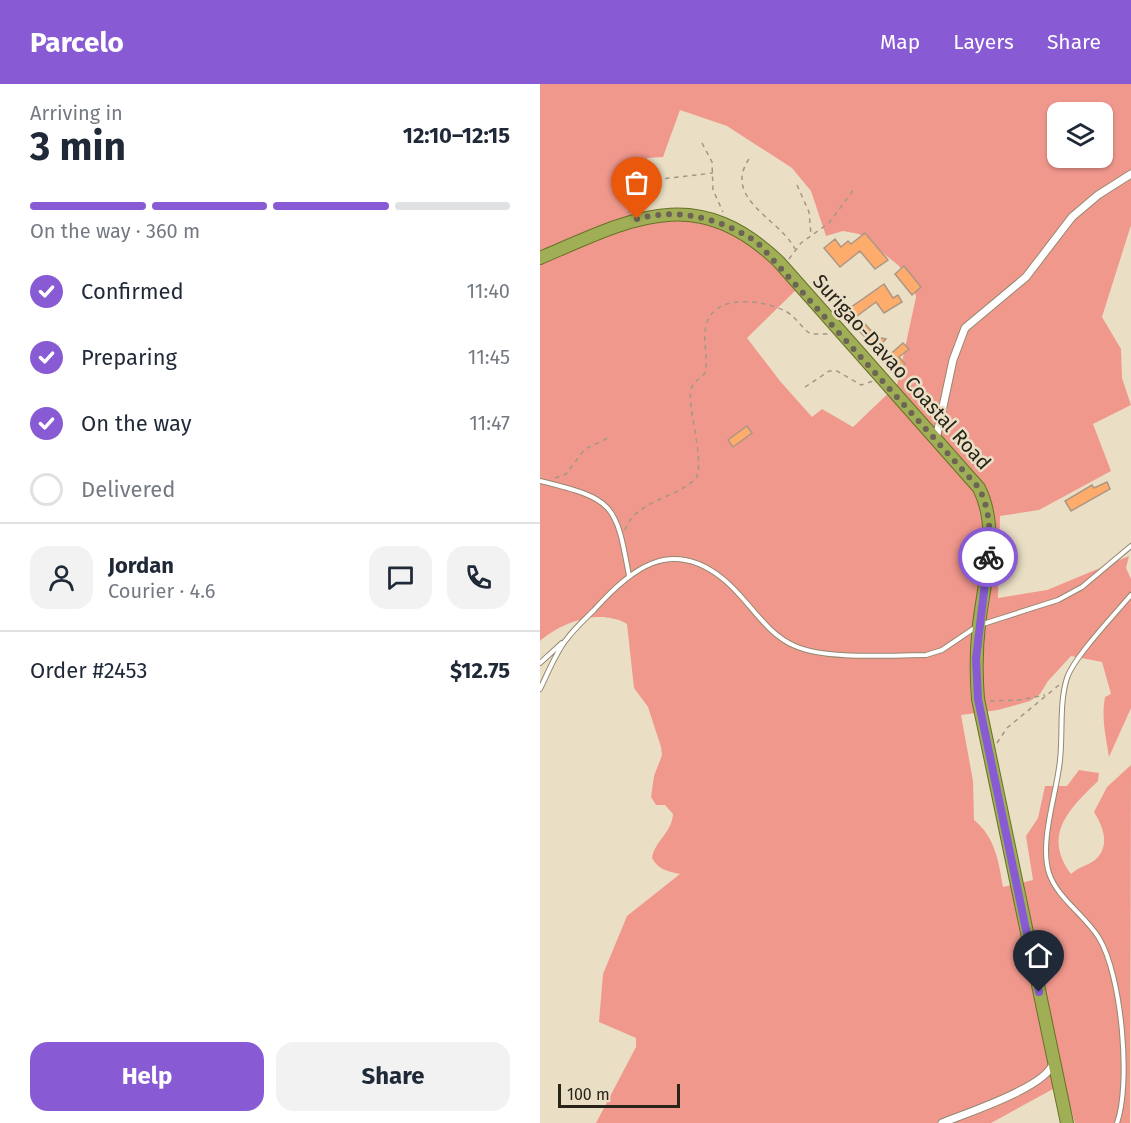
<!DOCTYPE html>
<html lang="en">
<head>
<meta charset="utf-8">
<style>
	:root { --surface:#fff; --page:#f2f2f3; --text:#1f2937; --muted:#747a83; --line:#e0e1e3; --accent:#885bd4 }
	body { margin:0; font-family:"Fira Sans",sans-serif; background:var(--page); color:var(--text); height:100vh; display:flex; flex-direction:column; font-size:22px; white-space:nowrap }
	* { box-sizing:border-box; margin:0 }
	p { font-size:20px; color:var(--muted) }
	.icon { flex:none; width:33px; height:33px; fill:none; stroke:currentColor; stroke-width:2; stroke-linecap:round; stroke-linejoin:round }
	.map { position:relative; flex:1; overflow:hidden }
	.details { display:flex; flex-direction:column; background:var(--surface); width:540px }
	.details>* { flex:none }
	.controls { position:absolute; left:507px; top:18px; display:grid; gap:12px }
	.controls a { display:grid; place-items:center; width:66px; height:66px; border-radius:12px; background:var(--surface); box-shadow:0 2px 4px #0004; font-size:30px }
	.scale { position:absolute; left:18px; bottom:15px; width:122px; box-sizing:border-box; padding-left:6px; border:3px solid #28241a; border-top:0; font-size:16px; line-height:21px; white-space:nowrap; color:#28241a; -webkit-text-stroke:4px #eadfc5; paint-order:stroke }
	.pin { position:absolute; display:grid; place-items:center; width:51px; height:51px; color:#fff; margin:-62px -26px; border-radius:50% 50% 50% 0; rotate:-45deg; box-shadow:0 0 6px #0007 }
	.pin .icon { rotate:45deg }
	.courier { position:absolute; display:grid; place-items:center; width:60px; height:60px; margin:-30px; border:4px solid #885bd4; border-radius:50%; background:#fff; color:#222; box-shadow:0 2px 8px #0007 }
	.overview em { font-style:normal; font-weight:700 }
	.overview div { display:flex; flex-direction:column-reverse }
	.overview { display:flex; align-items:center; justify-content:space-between; height:102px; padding:0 30px }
	h1 { font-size:39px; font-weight:700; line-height:45px }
	.bar { display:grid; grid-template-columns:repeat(4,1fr); gap:9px 6px; align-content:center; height:72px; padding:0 30px }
	.bar i { height:8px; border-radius:4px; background:var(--line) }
	.bar .on { background:var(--accent) }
	.bar p { grid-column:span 4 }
	.line { display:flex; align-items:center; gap:15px; padding:0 30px; border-top:2px solid var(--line) }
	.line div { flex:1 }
	.round { display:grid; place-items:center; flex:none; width:63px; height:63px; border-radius:18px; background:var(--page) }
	ol { padding:0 30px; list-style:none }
	li { display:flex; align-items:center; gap:18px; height:66px }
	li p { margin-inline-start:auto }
	li .icon { padding:6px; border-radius:50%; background:var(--accent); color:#fff; stroke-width:4 }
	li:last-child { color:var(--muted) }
	li i { width:33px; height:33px; border:3px solid var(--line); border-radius:50% }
	.cta { display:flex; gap:12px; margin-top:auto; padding:12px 30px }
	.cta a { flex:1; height:69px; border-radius:18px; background:var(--accent); color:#fff; font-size:24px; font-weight:700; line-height:69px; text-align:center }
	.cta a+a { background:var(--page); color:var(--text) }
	header { display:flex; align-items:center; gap:36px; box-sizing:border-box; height:84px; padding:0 30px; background:var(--accent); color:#fff }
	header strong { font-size:28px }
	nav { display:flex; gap:33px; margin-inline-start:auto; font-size:21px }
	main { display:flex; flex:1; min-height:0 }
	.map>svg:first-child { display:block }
</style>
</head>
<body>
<header>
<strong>Parcelo</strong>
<nav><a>Map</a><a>Layers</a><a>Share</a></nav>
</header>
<main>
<section class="details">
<div class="overview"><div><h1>3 min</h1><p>Arriving in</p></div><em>12:10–12:15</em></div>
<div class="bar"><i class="on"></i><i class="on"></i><i class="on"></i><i></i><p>On the way · 360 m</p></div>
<ol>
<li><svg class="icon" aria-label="check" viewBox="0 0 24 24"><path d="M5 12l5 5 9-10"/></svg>Confirmed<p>11:40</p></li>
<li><svg class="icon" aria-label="check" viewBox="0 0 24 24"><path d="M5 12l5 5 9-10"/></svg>Preparing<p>11:45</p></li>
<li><svg class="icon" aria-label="check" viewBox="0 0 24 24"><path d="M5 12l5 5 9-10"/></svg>On the way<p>11:47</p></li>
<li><i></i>Delivered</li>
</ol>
<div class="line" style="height:108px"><a class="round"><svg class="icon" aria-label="person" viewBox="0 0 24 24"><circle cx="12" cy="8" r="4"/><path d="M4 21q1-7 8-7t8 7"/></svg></a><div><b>Jordan</b><p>Courier · 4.6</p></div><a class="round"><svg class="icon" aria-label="chat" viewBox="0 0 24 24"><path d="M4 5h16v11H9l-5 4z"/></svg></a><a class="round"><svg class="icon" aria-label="phone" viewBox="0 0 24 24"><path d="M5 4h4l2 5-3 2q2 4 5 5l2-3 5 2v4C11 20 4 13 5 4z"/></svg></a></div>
<div class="line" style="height:78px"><div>Order #2453</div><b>$12.75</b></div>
<div class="cta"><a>Help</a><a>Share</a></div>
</section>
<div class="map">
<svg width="591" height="1039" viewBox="0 0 591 1039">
	<rect width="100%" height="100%" fill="#eadfc5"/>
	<path fill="#f1988d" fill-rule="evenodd" d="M 0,0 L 591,0 L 591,141 L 562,233 L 581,265 L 582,294 L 591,321 L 553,340 L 571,387 L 499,426 L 460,432 L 458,514 L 507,506 L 589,472 L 586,484 L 591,495 L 591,624 L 569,673 C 566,653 561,634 565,613 L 571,610 L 562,578 L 531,572 L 508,597 L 500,610 L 490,617 L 458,626 L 421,631 L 433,697 L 434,736 C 455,753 459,778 463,803 L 493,796 L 486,752 L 498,734 L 505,702 L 527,702 L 539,686 L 559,689 L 558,697 C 529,725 502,751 531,790 C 538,783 547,782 555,776 C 571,762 563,742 554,728 L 567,703 L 591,681 L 590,1039 L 535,1039 L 524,999 L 451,1039 L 56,1039 L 96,963 L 96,954 L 59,938 L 63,890 L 87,832 L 140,790 C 127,787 119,786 112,774 C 115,756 132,749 133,730 L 125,721 L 116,721 L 111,713 L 114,692 L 122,671 L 121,663 L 108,623 L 94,604 L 87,540 C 60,524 22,538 0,557 ZM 140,26 L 187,42 L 252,84 L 271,107 L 286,152 L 303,147 L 319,150 L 358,181 L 372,197 L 376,213 L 357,301 L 313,343 L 282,325 L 272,333 L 240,297 L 207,254 L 257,205 C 226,171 187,135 138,131 C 126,130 113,133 101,134 L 107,74 L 123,73 ZM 518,28 L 562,28 L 562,74 L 518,74 Z"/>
	<path fill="#feac6b" stroke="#ad9685" stroke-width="1.5" d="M 325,149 L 348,176 L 335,185 L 320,167 L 300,183 L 284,164 L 295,155 L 301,163 L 308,157 L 311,160 Z
		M 364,182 L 381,203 L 372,211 L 355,190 Z
		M 344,200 L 353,214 L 358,211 L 362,218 L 344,229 L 336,218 L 317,232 L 310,224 Z
		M 325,240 L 337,253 L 346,255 L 337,265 L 318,246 Z
		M 363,259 L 369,265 L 359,273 L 365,280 L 358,287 L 346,274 Z
		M 207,342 L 212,349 L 193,363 L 188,356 Z
		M 567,398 L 570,405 L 531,427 L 525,417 L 552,401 L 554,404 Z"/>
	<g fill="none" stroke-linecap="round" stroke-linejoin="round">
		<g stroke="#938870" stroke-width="6">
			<path id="service" d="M 0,397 C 74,415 76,419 89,492
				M 443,540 L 518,516 L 542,503 L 591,462
				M 0,579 L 22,559
				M 0,605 C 8,589 15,570 26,556 C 34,545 44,536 54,526 C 91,485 130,453 182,494 C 208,514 224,549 255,562 C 287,576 350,571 386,571 L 402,566 L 436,543
				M 577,1039 C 591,1000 582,892 559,854 C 545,831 517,814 509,789 C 499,757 517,709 520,676 C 523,650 519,619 527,594 C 534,573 575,530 591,511"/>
		</g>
		<g stroke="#938870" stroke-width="9">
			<path id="minor" d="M 396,355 L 413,276 L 425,244 L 486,193 L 532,133 L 558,111 L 591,90
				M 402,1039 C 426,1029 507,1003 513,979"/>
		</g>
		<g stroke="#677126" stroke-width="14">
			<path id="trunk" d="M 0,174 C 91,135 156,98 239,178 L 439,404 C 460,446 444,496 439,541 C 436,566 436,590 438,615 L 527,1039"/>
		</g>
		<path stroke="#a19885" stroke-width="1.5" stroke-dasharray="4.5 4.5" stroke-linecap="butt" d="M 162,59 L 172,78 L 173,106 L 183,128
			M 209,75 C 182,115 240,135 255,165
			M 257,101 L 269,128 L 271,151
			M 88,129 L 112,96 L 173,89
			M 249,175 L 261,159 L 289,139 L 314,105
			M 265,303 L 289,287 L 297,287 L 321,301 L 333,297
			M 15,394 L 26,390 L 45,365 L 68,354
			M 85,446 C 95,416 139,414 157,393 C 164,368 145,318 152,303 C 154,297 161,294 165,289 C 169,274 162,258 166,242 C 173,208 225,216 247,228 C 257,234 261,244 271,250 L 288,250
			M 450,617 L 480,616 L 505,611
			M 457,659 L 467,644 L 519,601"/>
		<use href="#service" stroke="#fff" stroke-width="4"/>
		<use href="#minor" stroke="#fff" stroke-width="7"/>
		<use href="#trunk" stroke="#a0af56" stroke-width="12"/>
	</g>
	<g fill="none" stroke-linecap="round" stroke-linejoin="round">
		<path stroke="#6c6556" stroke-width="6" stroke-dasharray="0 10.8" d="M 97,135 C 140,123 181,135 217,158 L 439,404 C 450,426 451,449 448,473"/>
		<path stroke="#885bd4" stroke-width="8" d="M 448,473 L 436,575 L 438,615 L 499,908"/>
	</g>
	<g text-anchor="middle" stroke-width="5" stroke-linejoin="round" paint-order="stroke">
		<g font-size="20" fill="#28241a" stroke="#eadfc5">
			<text transform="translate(362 288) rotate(48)" y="7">Surigao-Davao Coastal Road</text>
		</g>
	</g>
</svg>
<div class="controls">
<a><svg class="icon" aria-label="layers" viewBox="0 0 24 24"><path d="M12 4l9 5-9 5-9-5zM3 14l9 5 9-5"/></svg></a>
</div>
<div class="scale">100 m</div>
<div class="pin" style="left:97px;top:135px;background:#ea580c"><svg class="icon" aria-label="bag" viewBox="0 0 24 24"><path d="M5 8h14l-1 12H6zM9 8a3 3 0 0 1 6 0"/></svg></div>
<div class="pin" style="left:499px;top:908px;background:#1f2937"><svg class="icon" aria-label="home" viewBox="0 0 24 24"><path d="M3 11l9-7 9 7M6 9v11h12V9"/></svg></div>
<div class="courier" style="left:448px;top:473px"><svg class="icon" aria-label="bike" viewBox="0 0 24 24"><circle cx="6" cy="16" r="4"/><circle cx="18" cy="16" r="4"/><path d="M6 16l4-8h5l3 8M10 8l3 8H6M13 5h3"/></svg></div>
</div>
</main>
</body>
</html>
